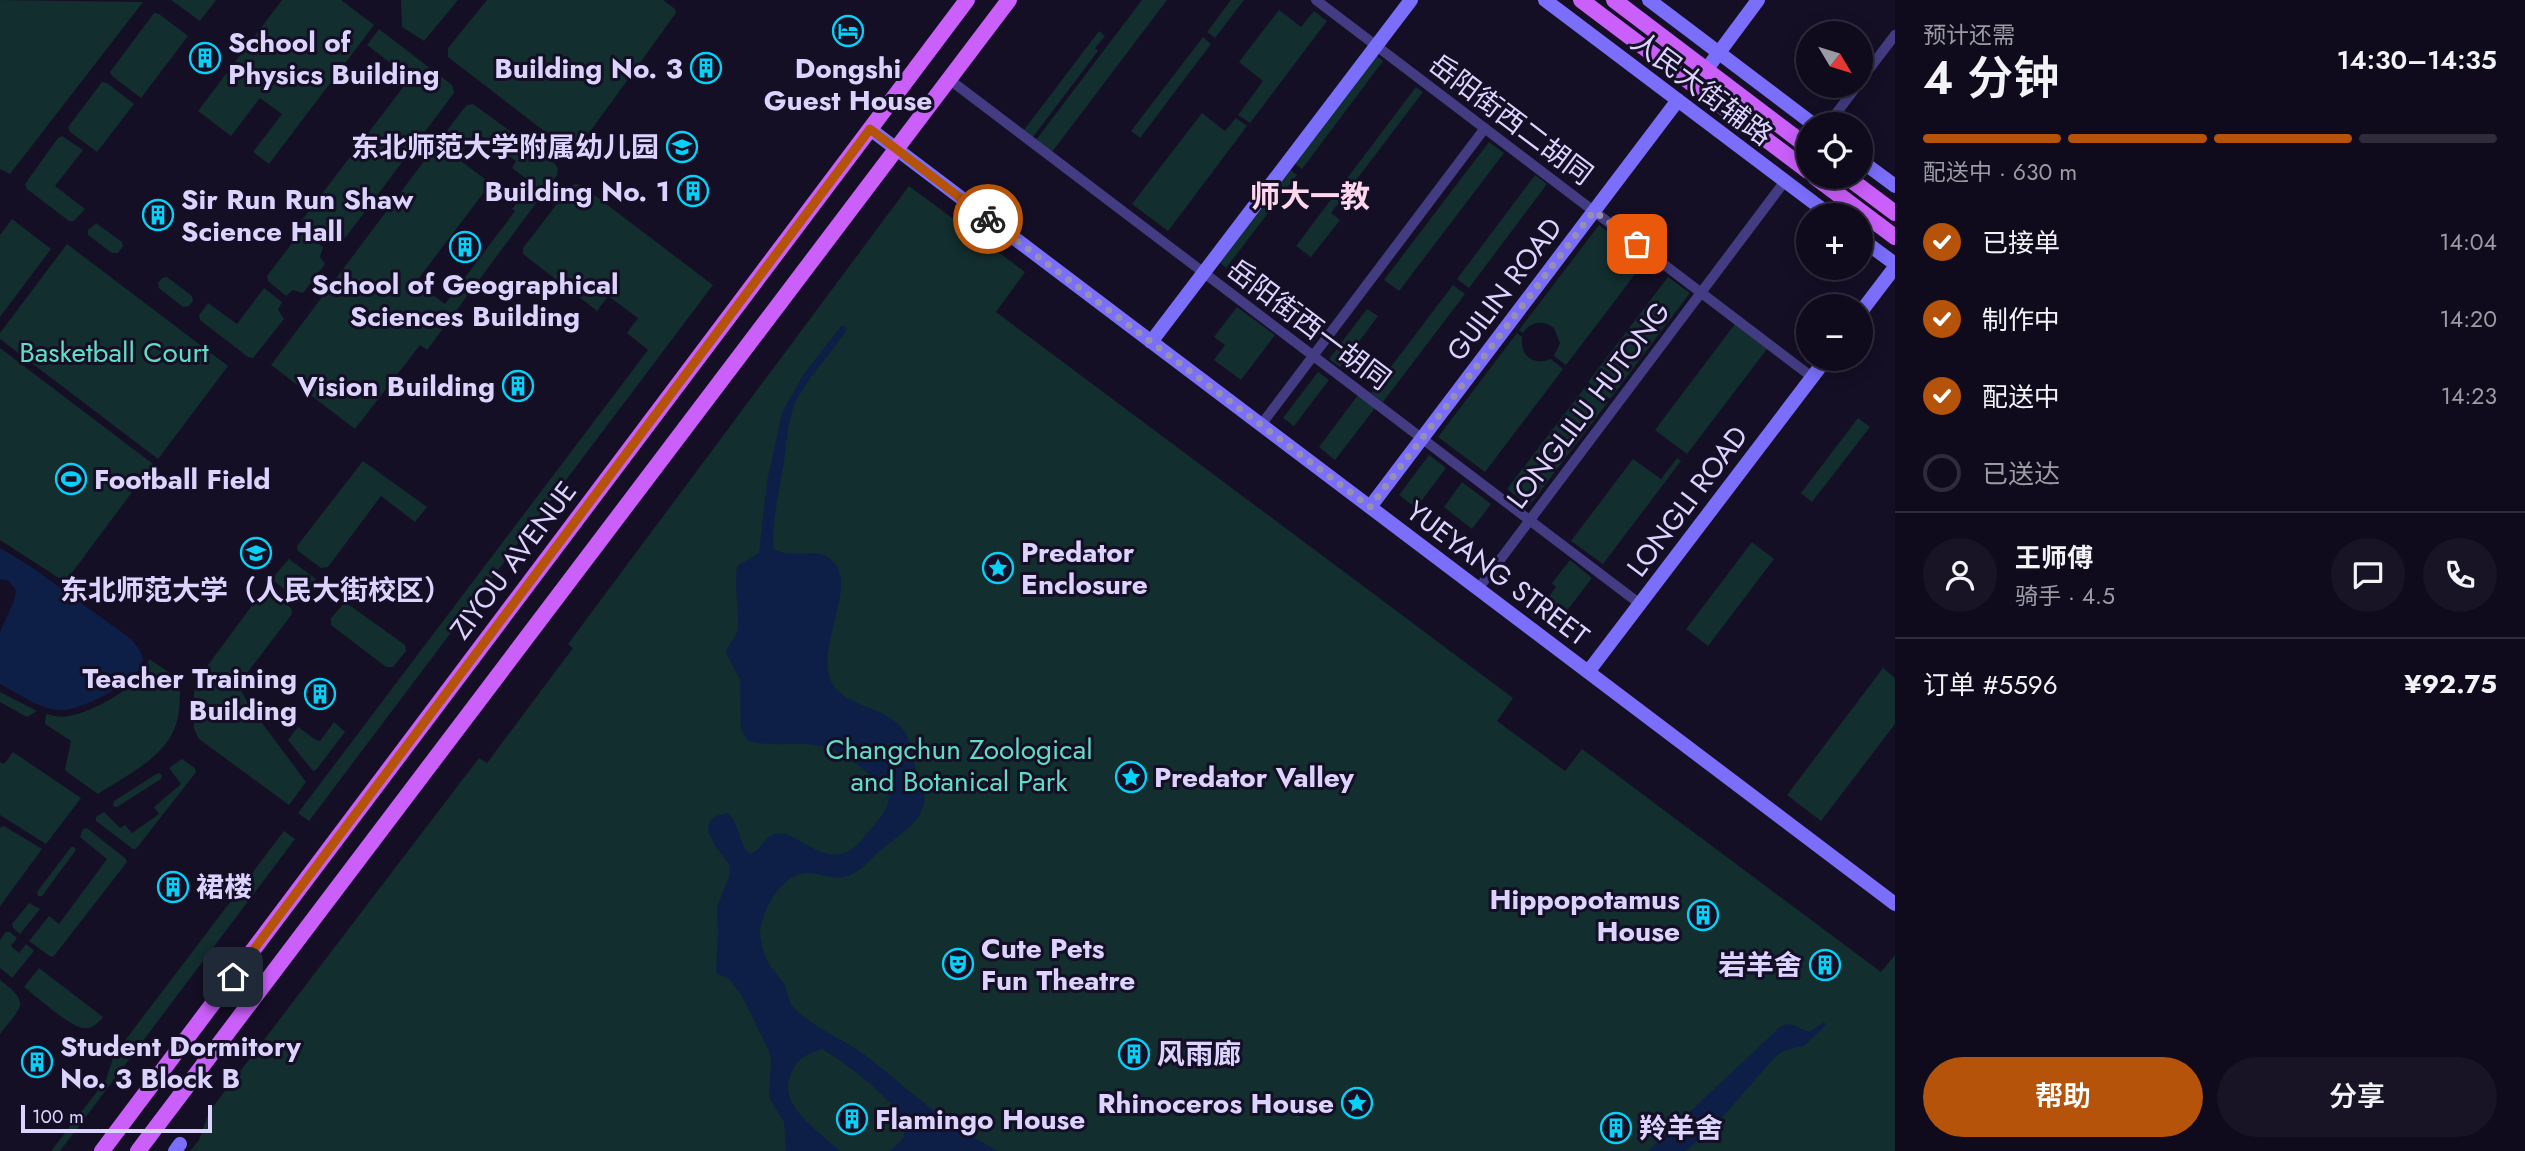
<!DOCTYPE html>
<html lang="zh">
<head>
<meta charset="utf-8">
<style>
	:root { --surface:#0f0b1c; --page:#181425; --text:#f1f3f6; --muted:#9b9ba3; --line:#2f2b3b; --accent:#b45309 }
	body { margin:0; font-family:Jost,"Noto Sans SC",sans-serif; background:var(--page); color:var(--text); height:100vh; display:flex; flex-direction:column; font-size:26px; white-space:nowrap }
	* { box-sizing:border-box; margin:0 }
	p { font-size:23px; color:var(--muted) }
	.icon { flex:none; width:38px; height:38px; fill:none; stroke:currentColor; stroke-width:2; stroke-linecap:round; stroke-linejoin:round }
	.map { position:relative; flex:1; overflow:hidden }
	.drawer { display:flex; flex-direction:column; background:var(--surface); width:630px }
	.drawer>* { flex:none }
	.needle { width:46px; rotate:128deg }
	.tools { position:absolute; left:1796px; top:21px; display:grid; gap:14px }
	.tools a { display:grid; place-items:center; width:77px; height:77px; border-radius:50%; background:var(--surface); box-shadow:0 4px 18px #0003,0 0 0 2px var(--line); font-size:35px }
	.scale { position:absolute; left:21px; bottom:18px; width:191px; box-sizing:border-box; padding-left:7px; border:4px solid #dcd4fe; border-top:0; font-size:19px; line-height:24px; white-space:nowrap; color:#dcd4fe; -webkit-text-stroke:5px #140f25; paint-order:stroke }
	.pin { position:absolute; display:grid; place-items:center; width:60px; height:60px; color:#fff; margin:-30px; border-radius:14px; box-shadow:0 4px 10px #0006 }
	.courier { position:absolute; display:grid; place-items:center; width:70px; height:70px; margin:-35px; border:5px solid #b45309; border-radius:50%; background:#fff; color:#222; box-shadow:0 2px 9px #0007 }
	.head em { font-style:normal; font-weight:600 }
	.head div { display:flex; flex-direction:column-reverse }
	.head { display:flex; align-items:center; justify-content:space-between; height:119px; padding:0 28px }
	h1 { font-size:46px; font-weight:600; line-height:52px }
	.bar { display:grid; grid-template-columns:repeat(4,1fr); gap:10px 7px; align-content:center; height:84px; padding:0 28px }
	.bar i { height:9px; border-radius:5px; background:var(--line) }
	.bar .on { background:var(--accent) }
	.bar p { grid-column:span 4 }
	.line { display:flex; align-items:center; gap:18px; padding:0 28px; border-top:2px solid var(--line) }
	.line div { flex:1 }
	.round { display:grid; place-items:center; flex:none; width:74px; height:74px; border-radius:37px; background:var(--page) }
	ol { padding:0 28px; list-style:none }
	li { display:flex; align-items:center; gap:21px; height:77px }
	li p { margin-inline-start:auto }
	li .icon { padding:7px; border-radius:50%; background:var(--accent); color:#fff; stroke-width:4 }
	li:last-child { color:var(--muted) }
	li i { width:38px; height:38px; border:4px solid var(--line); border-radius:50% }
	.button { display:flex; gap:14px; margin-top:auto; padding:14px 28px }
	.button a { flex:1; height:80px; border-radius:42px; background:var(--accent); color:#fff; font-size:28px; font-weight:600; line-height:80px; text-align:center }
	.button a+a { background:var(--page); color:var(--text) }
	main { display:flex; flex:1; min-height:0 }
	.map>svg:first-child { display:block }
</style>
</head>
<body>
<main>
<div class="map">
<svg width="1895" height="1151" viewBox="0 0 1895 1151">
	<rect width="100%" height="100%" fill="#140f25"/>
	<path fill="#132e2f" fill-rule="evenodd" d="M 0,0 L 143,2 L 10,174 L 0,169 Z
		M 171,0 L 216,0 L 200,21 Z
		M 282,0 L 341,0 L 374,25 L 269,164 L 253,152 L 282,114 L 260,98 L 231,136 L 198,111 Z
		M 401,0 L 458,0 L 424,41 L 402,27 Z
		M 487,0 L 663,0 L 675,9 L 676,13 L 581,144 L 574,149 L 566,148 L 448,57 L 448,48 Z
		M 1142,0 L 1167,0 L 1052,152 L 1036,140 Z
		M 1231,0 L 1244,0 L 1215,38 L 1207,32 Z
		M 1279,10 L 1301,27 L 1314,11 L 1327,21 L 1250,123 L 1238,115 L 1263,81 L 1239,62 Z
		M 154,13 L 159,14 L 188,36 L 141,98 L 112,76 L 110,72 Z
		M 379,29 L 452,85 L 454,93 L 345,238 L 337,235 L 328,240 L 302,220 L 410,78 L 367,45 Z
		M 1099,31 L 1105,36 L 1095,48 L 1098,51 L 1033,137 L 1024,130 Z
		M 1203,37 L 1211,44 L 1140,138 L 1131,131 Z
		M 1376,55 L 1383,61 L 1302,169 L 1294,163 Z
		M 102,82 L 107,83 L 134,104 L 97,152 L 70,132 L 68,127 Z
		M 1416,87 L 1423,92 L 1331,213 L 1340,220 L 1311,257 L 1296,246 Z
		M 473,104 L 555,164 L 558,169 L 557,175 L 427,350 L 420,345 L 355,429 L 271,365 L 461,112 L 467,105 ZM 476,132 L 516,161 L 512,168 L 532,183 L 512,209 L 515,211 L 445,304 L 416,282 L 485,191 L 489,182 L 457,158 Z
		M 1202,113 L 1225,131 L 1236,118 L 1247,126 L 1168,231 L 1132,204 Z
		M 62,136 L 83,150 L 55,186 L 85,209 L 74,221 L 69,221 L 27,189 L 25,184 L 58,138 Z
		M 1489,142 L 1504,153 L 1399,291 L 1384,280 Z
		M 1289,169 L 1297,175 L 1226,268 L 1219,262 Z
		M 1535,175 L 1547,184 L 1469,288 L 1457,279 Z
		M 575,184 L 581,185 L 713,285 L 309,821 L 298,813 L 648,350 L 627,333 L 638,318 L 608,296 L 597,311 L 523,254 L 523,248 L 570,187 Z
		M 909,186 L 1025,272 L 996,312 L 1513,698 L 1497,721 L 1565,771 L 1582,749 L 1881,972 L 1895,955 L 1895,1151 L 190,1151 L 199,1140 L 209,1112 L 479,758 L 487,763 L 573,648 L 568,644 Z
		M 12,219 L 51,249 L 0,317 L 0,235 Z
		M 96,223 L 122,242 L 123,246 L 118,253 L 112,253 L 88,235 L 88,230 Z
		M 1599,225 L 1646,260 L 1566,365 L 1554,356 L 1560,343 L 1554,328 C 1543,320 1531,321 1523,333 L 1519,330 Z
		M 303,233 L 323,247 L 320,257 L 325,264 L 303,293 L 293,290 L 286,296 L 268,281 L 267,276 L 298,235 Z
		M 67,244 L 228,366 L 158,459 L 0,339 L 0,333 Z
		M 167,277 L 192,296 L 193,301 L 189,306 L 183,307 L 159,288 L 158,283 L 162,278 Z
		M 1668,277 L 1690,293 L 1610,399 L 1588,382 Z
		M 1453,285 L 1465,294 L 1383,402 L 1371,393 Z
		M 264,288 L 282,302 L 278,310 L 284,319 L 253,358 L 248,357 L 200,320 L 199,315 L 208,303 L 237,324 Z
		M 1237,307 L 1275,335 L 1241,380 L 1214,360 L 1225,345 L 1214,337 Z
		M 1367,309 L 1378,316 L 1340,367 L 1329,359 Z
		M 1735,324 L 1767,349 L 1687,454 L 1655,430 Z
		M 1517,333 L 1522,337 C 1520,356 1533,366 1551,359 L 1563,369 L 1485,472 L 1438,437 Z
		M 0,348 L 153,464 L 65,582 L 0,540 Z
		M 1318,372 L 1329,380 L 1294,426 L 1283,418 Z
		M 1586,386 L 1608,402 L 1529,506 L 1507,489 Z
		M 1358,395 L 1375,408 L 1335,460 L 1319,447 Z
		M 1858,418 L 1870,427 L 1812,502 L 1801,493 Z
		M 1429,455 L 1446,468 L 1416,508 L 1399,495 Z
		M 1677,458 L 1681,461 L 1603,564 L 1571,541 L 1633,459 L 1661,479 Z
		M 363,461 L 427,507 L 415,522 L 381,496 L 328,567 L 321,568 L 298,551 L 297,546 Z
		M 1462,482 L 1491,504 L 1472,529 L 1444,507 Z
		M 1752,542 L 1774,559 L 1708,646 L 1686,629 Z
		M 289,559 L 316,579 L 302,599 L 296,599 L 274,581 L 275,575 Z
		M 1570,560 L 1592,578 L 1556,625 L 1538,611 L 1556,587 L 1552,583 Z
		M 268,591 L 291,608 L 292,614 L 238,685 L 250,707 L 306,782 L 289,805 L 199,739 L 194,729 L 194,692 L 197,680 L 262,592 Z
		M 345,602 L 405,645 L 406,651 L 393,667 L 386,667 L 331,625 L 331,618 Z
		M 149,659 L 173,675 L 180,684 C 180,701 180,719 172,734 C 158,761 122,778 98,794 L 67,772 L 65,769 L 71,741 L 45,724 L 46,714 C 54,716 61,718 69,716 C 93,712 144,685 149,659 Z
		M 1883,668 L 1895,678 L 1895,724 L 1821,821 L 1787,795 Z
		M 0,692 L 37,711 L 27,717 L 0,702 Z
		M 334,722 L 345,732 L 316,770 L 313,771 L 288,740 L 298,727 L 316,740 L 320,741 Z
		M 13,752 L 81,798 L 46,844 L 0,815 L 0,762 L 4,764 Z
		M 182,759 L 195,768 L 196,772 L 136,849 L 133,849 L 96,821 L 96,817 L 104,812 L 120,828 L 125,825 L 132,833 L 159,814 L 154,807 L 181,784 L 169,768 Z
		M 158,773 L 162,775 L 161,779 L 117,807 L 113,806 L 114,801 Z
		M 4,826 L 42,849 L 0,906 L 0,828 Z
		M 87,828 L 126,859 L 127,862 L 54,956 L 51,957 L 29,941 L 49,916 L 59,924 L 107,859 L 80,837 L 83,829 Z
		M 284,831 L 295,839 L 60,1151 L 51,1151 L 106,1080 L 114,1055 Z
		M 71,847 L 74,847 L 76,850 L 42,896 L 38,896 L 37,892 Z
		M 29,903 L 40,909 L 20,934 L 13,928 L 12,924 Z
		M 6,932 L 10,932 L 17,938 L 11,946 L 19,953 L 26,944 L 34,951 L 12,978 L 0,968 L 0,940 Z
		M 39,968 L 103,1017 C 98,1023 93,1029 84,1028 C 71,1028 36,996 24,987 Z
		M 0,980 C 32,1004 21,1006 0,1034 Z"/>
	<path fill="#0d1f46" d="M 842,325 L 847,329 C 832,353 806,379 795,404 C 786,424 787,447 783,468 C 778,495 773,520 773,548 C 790,561 817,545 833,561 C 860,589 808,656 836,689 C 854,709 892,708 906,734 C 912,744 912,759 916,770 C 918,777 922,783 923,789 C 932,818 898,835 881,850 C 870,859 861,872 847,876 C 833,881 820,872 806,873 C 782,874 762,910 760,932 C 760,944 766,962 774,971 C 777,975 781,979 784,984 C 788,991 788,1001 794,1008 C 814,1029 842,1038 865,1055 C 895,1078 924,1105 956,1127 C 969,1136 984,1142 997,1151 L 889,1151 C 895,1146 902,1142 904,1135 C 911,1108 842,1061 822,1049 C 806,1054 795,1060 790,1077 C 779,1107 821,1133 840,1151 L 786,1151 L 784,1122 L 769,1098 L 771,1059 L 768,1049 L 742,996 L 729,979 L 716,973 L 718,935 L 717,907 L 730,874 L 729,864 L 714,844 L 708,831 L 709,822 L 716,816 L 728,813 C 740,824 738,843 750,854 C 761,850 764,837 775,834 C 792,828 816,859 840,854 C 857,851 868,831 879,819 C 884,812 891,803 888,794 C 882,781 843,752 829,748 C 803,740 774,748 748,741 L 741,730 L 740,680 L 726,653 C 727,643 737,639 738,628 C 739,608 734,587 737,566 L 759,553 L 767,481 L 782,413 L 803,375 Z
		M 0,548 L 30,566 L 131,639 C 136,646 145,653 142,663 C 137,682 79,712 60,710 C 38,709 19,693 0,684 L 0,632 L 14,601 L 16,590 L 9,581 L 0,579 Z
		M 1824,1022 L 1826,1025 L 1805,1045 L 1783,1051 L 1774,1058 L 1720,1120 L 1686,1151 L 1648,1151 L 1781,1026 C 1794,1021 1797,1028 1809,1032 Z"/>
	<g fill="none" stroke-linecap="round" stroke-linejoin="round">
		<path stroke="#433c82" stroke-width="10" d="M 1316,0 L 1812,377
			M 950,80 L 1640,604
			M 1860,81 L 1895,35
			M 1828,124 L 1857,86
			M 1261,425 L 1485,128
			M 1478,589 L 1785,181"/>
		<path stroke="#7a6efb" stroke-width="14" d="M 1545,0 L 1830,215
			M 1649,0 L 1813,124
			M 1706,70 L 1758,0
			M 870,129 L 1895,904
			M 1860,160 L 1895,186
			M 1860,238 L 1895,264
			M 1860,313 L 1895,267
			M 1151,342 L 1411,0
			M 1370,507 L 1678,100
			M 1588,672 L 1826,359
			M 175,1151 L 180,1144"/>
		<path stroke="#ca5ffa" stroke-width="16" d="M 1581,0 L 1808,171
			M 1614,0 L 1808,147
			M 1815,177 L 1895,237
			M 1847,177 L 1895,213
			M 102,1151 L 967,0
			M 138,1151 L 1009,0"/>
	</g>
	<g fill="none" stroke-linecap="round" stroke-linejoin="round">
		<path stroke="#968fb2" stroke-width="7" stroke-dasharray="0 12.6" d="M 988,219 L 1370,507 L 1594,211 L 1637,244"/>
		<path stroke="#b45309" stroke-width="9" d="M 233,977 L 870,129 L 988,219"/>
	</g>
	<defs>
		<g id="hotel-ring" transform="scale(1.575)"><circle r="9.5" fill="#140f25" stroke="#07d1f7" stroke-width="1.5"/><path d="M-6-4.5h1.5V1H6V5H4.5V3h-9V5H-6ZM-4 0a1.8 1.8 0 1 1 3.6 0ZM.5 0V-2.5h3Q6-2.5 6 0Z" fill="#07d1f7"/></g>
		<g id="building-ring" transform="scale(1.575)"><circle r="9.5" fill="#140f25" stroke="#07d1f7" stroke-width="1.5"/><path d="M-4-6H4V6H1V3H-1V6H-4ZM-2.5-4.3h1.7v1.8h-1.7ZM.8-4.3h1.7v1.8H.8ZM-2.5-1h1.7V.8h-1.7ZM.8-1h1.7V.8H.8Z" fill="#07d1f7"/></g>
		<g id="school-ring" transform="scale(1.575)"><circle r="9.5" fill="#140f25" stroke="#07d1f7" stroke-width="1.5"/><path d="M0-5L7-2L0 1L-7-2ZM-4 1L0 2.5L4 1V4Q0 6-4 4Z" fill="#07d1f7"/></g>
		<g id="stadium-ring" transform="scale(1.575)"><circle r="9.5" fill="#140f25" stroke="#07d1f7" stroke-width="1.5"/><path d="M0-5a6.5 5 0 1 0 0 10a6.5 5 0 1 0 0-10ZM-3.5-1.8h7v3.6h-7Z" fill="#07d1f7"/></g>
		<g id="university-ring" transform="scale(1.575)"><circle r="9.5" fill="#140f25" stroke="#07d1f7" stroke-width="1.5"/><path d="M0-5L7-2L0 1L-7-2ZM-4 1L0 2.5L4 1V4Q0 6-4 4Z" fill="#07d1f7"/></g>
		<g id="sight-ring" transform="scale(1.575)"><circle r="9.5" fill="#140f25" stroke="#07d1f7" stroke-width="1.5"/><path d="M0-6L1.8-2.2L6-1.7L2.9 1.2L3.7 5.4L0 3.3L-3.7 5.4L-2.9 1.2L-6-1.7L-1.8-2.2Z" fill="#07d1f7"/></g>
		<g id="theatre-ring" transform="scale(1.575)"><circle r="9.5" fill="#140f25" stroke="#07d1f7" stroke-width="1.5"/><path d="M-5-5.5Q0-4 5-5.5V0Q5 5 0 6Q-5 5-5 0ZM-3.3-2.5H-1v1.5H-3.3ZM1-2.5H3.3v1.5H1ZM-2.8 1Q0 5.5 2.8 1Z" fill="#07d1f7"/></g>
	</defs>
	<g fill-rule="evenodd">
		<use href="#hotel-ring" x="848" y="31"/>
		<use href="#building-ring" x="205" y="58"/>
		<use href="#building-ring" x="706" y="68"/>
		<use href="#school-ring" x="682" y="147"/>
		<use href="#building-ring" x="693" y="191"/>
		<use href="#building-ring" x="158" y="215"/>
		<use href="#building-ring" x="465" y="247"/>
		<use href="#building-ring" x="518" y="386"/>
		<use href="#stadium-ring" x="71" y="479"/>
		<use href="#university-ring" x="256" y="553"/>
		<use href="#sight-ring" x="998" y="568"/>
		<use href="#building-ring" x="320" y="694"/>
		<use href="#sight-ring" x="1131" y="777"/>
		<use href="#building-ring" x="173" y="887"/>
		<use href="#building-ring" x="1703" y="915"/>
		<use href="#theatre-ring" x="958" y="964"/>
		<use href="#building-ring" x="1825" y="965"/>
		<use href="#building-ring" x="1134" y="1054"/>
		<use href="#building-ring" x="37" y="1062"/>
		<use href="#sight-ring" x="1357" y="1103"/>
		<use href="#building-ring" x="852" y="1119"/>
		<use href="#building-ring" x="1616" y="1128"/>
	</g>
	<g text-anchor="middle" stroke-width="6" stroke-linejoin="round" paint-order="stroke">
		<g font-size="28" font-weight="bold" fill="#dcd4fe" stroke="#140f25" text-anchor="start">
			<text x="228" y="52">School of<tspan x="228" dy="32">Physics Building</tspan></text>
			<text x="683" y="78" text-anchor="end">Building No. 3</text>
			<text x="848" y="78" text-anchor="middle">Dongshi<tspan x="848" dy="32">Guest House</tspan></text>
			<text x="659" y="157" text-anchor="end">东北师范大学附属幼儿园</text>
			<text x="670" y="201" text-anchor="end">Building No. 1</text>
			<text x="181" y="209">Sir Run Run Shaw<tspan x="181" dy="32">Science Hall</tspan></text>
			<text x="465" y="294" text-anchor="middle">School of Geographical<tspan x="465" dy="32">Sciences Building</tspan></text>
			<text x="495" y="396" text-anchor="end">Vision Building</text>
			<text x="94" y="489">Football Field</text>
			<text x="1021" y="562">Predator<tspan x="1021" dy="32">Enclosure</tspan></text>
			<text x="256" y="600" text-anchor="middle">东北师范大学（人民大街校区）</text>
			<text x="297" y="688" text-anchor="end">Teacher Training<tspan x="297" dy="32">Building</tspan></text>
			<text x="1154" y="787">Predator Valley</text>
			<text x="196" y="897">裙楼</text>
			<text x="1680" y="909" text-anchor="end">Hippopotamus<tspan x="1680" dy="32">House</tspan></text>
			<text x="981" y="958">Cute Pets<tspan x="981" dy="32">Fun Theatre</tspan></text>
			<text x="1802" y="975" text-anchor="end">岩羊舍</text>
			<text x="60" y="1056">Student Dormitory<tspan x="60" dy="32">No. 3 Block B</tspan></text>
			<text x="1157" y="1064">风雨廊</text>
			<text x="1334" y="1113" text-anchor="end">Rhinoceros House</text>
			<text x="875" y="1129">Flamingo House</text>
			<text x="1639" y="1138">羚羊舍</text>
		</g>
		<g font-size="28" fill="#dcd4fe" stroke="#140f25">
			<text transform="translate(1702 88) rotate(37)" y="10">人民大街辅路</text>
			<text transform="translate(1511 119) rotate(37)" y="10">岳阳街西二胡同</text>
			<text transform="translate(1504 289) rotate(-53)" y="10">GUILIN ROAD</text>
			<text transform="translate(1309 324) rotate(37)" y="10">岳阳街西一胡同</text>
			<text transform="translate(1588 405) rotate(-53)" y="10">LONGLILU HUTONG</text>
			<text transform="translate(1687 501) rotate(-53)" y="10">LONGLI ROAD</text>
			<text transform="translate(513 560) rotate(-53)" y="10">ZIYOU AVENUE</text>
			<text transform="translate(1498 573) rotate(37)" y="10">YUEYANG STREET</text>
		</g>
		<g font-size="28" fill="#62dcc5" stroke="#140f25">
			<text x="114" y="362">Basketball Court</text>
			<text x="959" y="759">Changchun Zoological<tspan x="959" dy="32">and Botanical Park</tspan></text>
		</g>
		<g font-size="30" font-weight="bold" fill="#fed6ed" stroke="#140f25">
			<text x="1310" y="207">师大一教</text>
		</g>
	</g>
</svg>
<div class="tools">
<a><svg class="needle" viewBox="-14 -14 28 28"><path d="M0-13l5 13h-10z" fill="#e53935"/><path d="M0 13l5-13h-10z" fill="#9b9ba3"/></svg></a>
<a><svg class="icon" aria-label="locate" viewBox="0 0 24 24"><circle cx="12" cy="12" r="6"/><path d="M12 2v4M12 18v4M2 12h4M18 12h4"/></svg></a>
<a>+</a>
<a>−</a>
</div>
<div class="scale">100 m</div>
<div class="pin" style="left:1637px;top:244px;background:#ea580c"><svg class="icon" aria-label="bag" viewBox="0 0 24 24"><path d="M5 8h14l-1 12H6zM9 8a3 3 0 0 1 6 0"/></svg></div>
<div class="pin" style="left:233px;top:977px;background:#1f2937"><svg class="icon" aria-label="home" viewBox="0 0 24 24"><path d="M3 11l9-7 9 7M6 9v11h12V9"/></svg></div>
<div class="courier" style="left:988px;top:219px"><svg class="icon" aria-label="bike" viewBox="0 0 24 24"><circle cx="6" cy="16" r="4"/><circle cx="18" cy="16" r="4"/><path d="M6 16l4-8h5l3 8M10 8l3 8H6M13 5h3"/></svg></div>
</div>
<section class="drawer">
<div class="head"><div><h1>4 分钟</h1><p>预计还需</p></div><em>14:30–14:35</em></div>
<div class="bar"><i class="on"></i><i class="on"></i><i class="on"></i><i></i><p>配送中 · 630 m</p></div>
<ol>
<li><svg class="icon" aria-label="check" viewBox="0 0 24 24"><path d="M5 12l5 5 9-10"/></svg>已接单<p>14:04</p></li>
<li><svg class="icon" aria-label="check" viewBox="0 0 24 24"><path d="M5 12l5 5 9-10"/></svg>制作中<p>14:20</p></li>
<li><svg class="icon" aria-label="check" viewBox="0 0 24 24"><path d="M5 12l5 5 9-10"/></svg>配送中<p>14:23</p></li>
<li><i></i>已送达</li>
</ol>
<div class="line" style="height:126px"><a class="round"><svg class="icon" aria-label="person" viewBox="0 0 24 24"><circle cx="12" cy="8" r="4"/><path d="M4 21q1-7 8-7t8 7"/></svg></a><div><b>王师傅</b><p>骑手 · 4.5</p></div><a class="round"><svg class="icon" aria-label="chat" viewBox="0 0 24 24"><path d="M4 5h16v11H9l-5 4z"/></svg></a><a class="round"><svg class="icon" aria-label="phone" viewBox="0 0 24 24"><path d="M5 4h4l2 5-3 2q2 4 5 5l2-3 5 2v4C11 20 4 13 5 4z"/></svg></a></div>
<div class="line" style="height:91px"><div>订单 #5596</div><b>¥92.75</b></div>
<div class="button"><a>帮助</a><a>分享</a></div>
</section>
</main>
</body>
</html>
